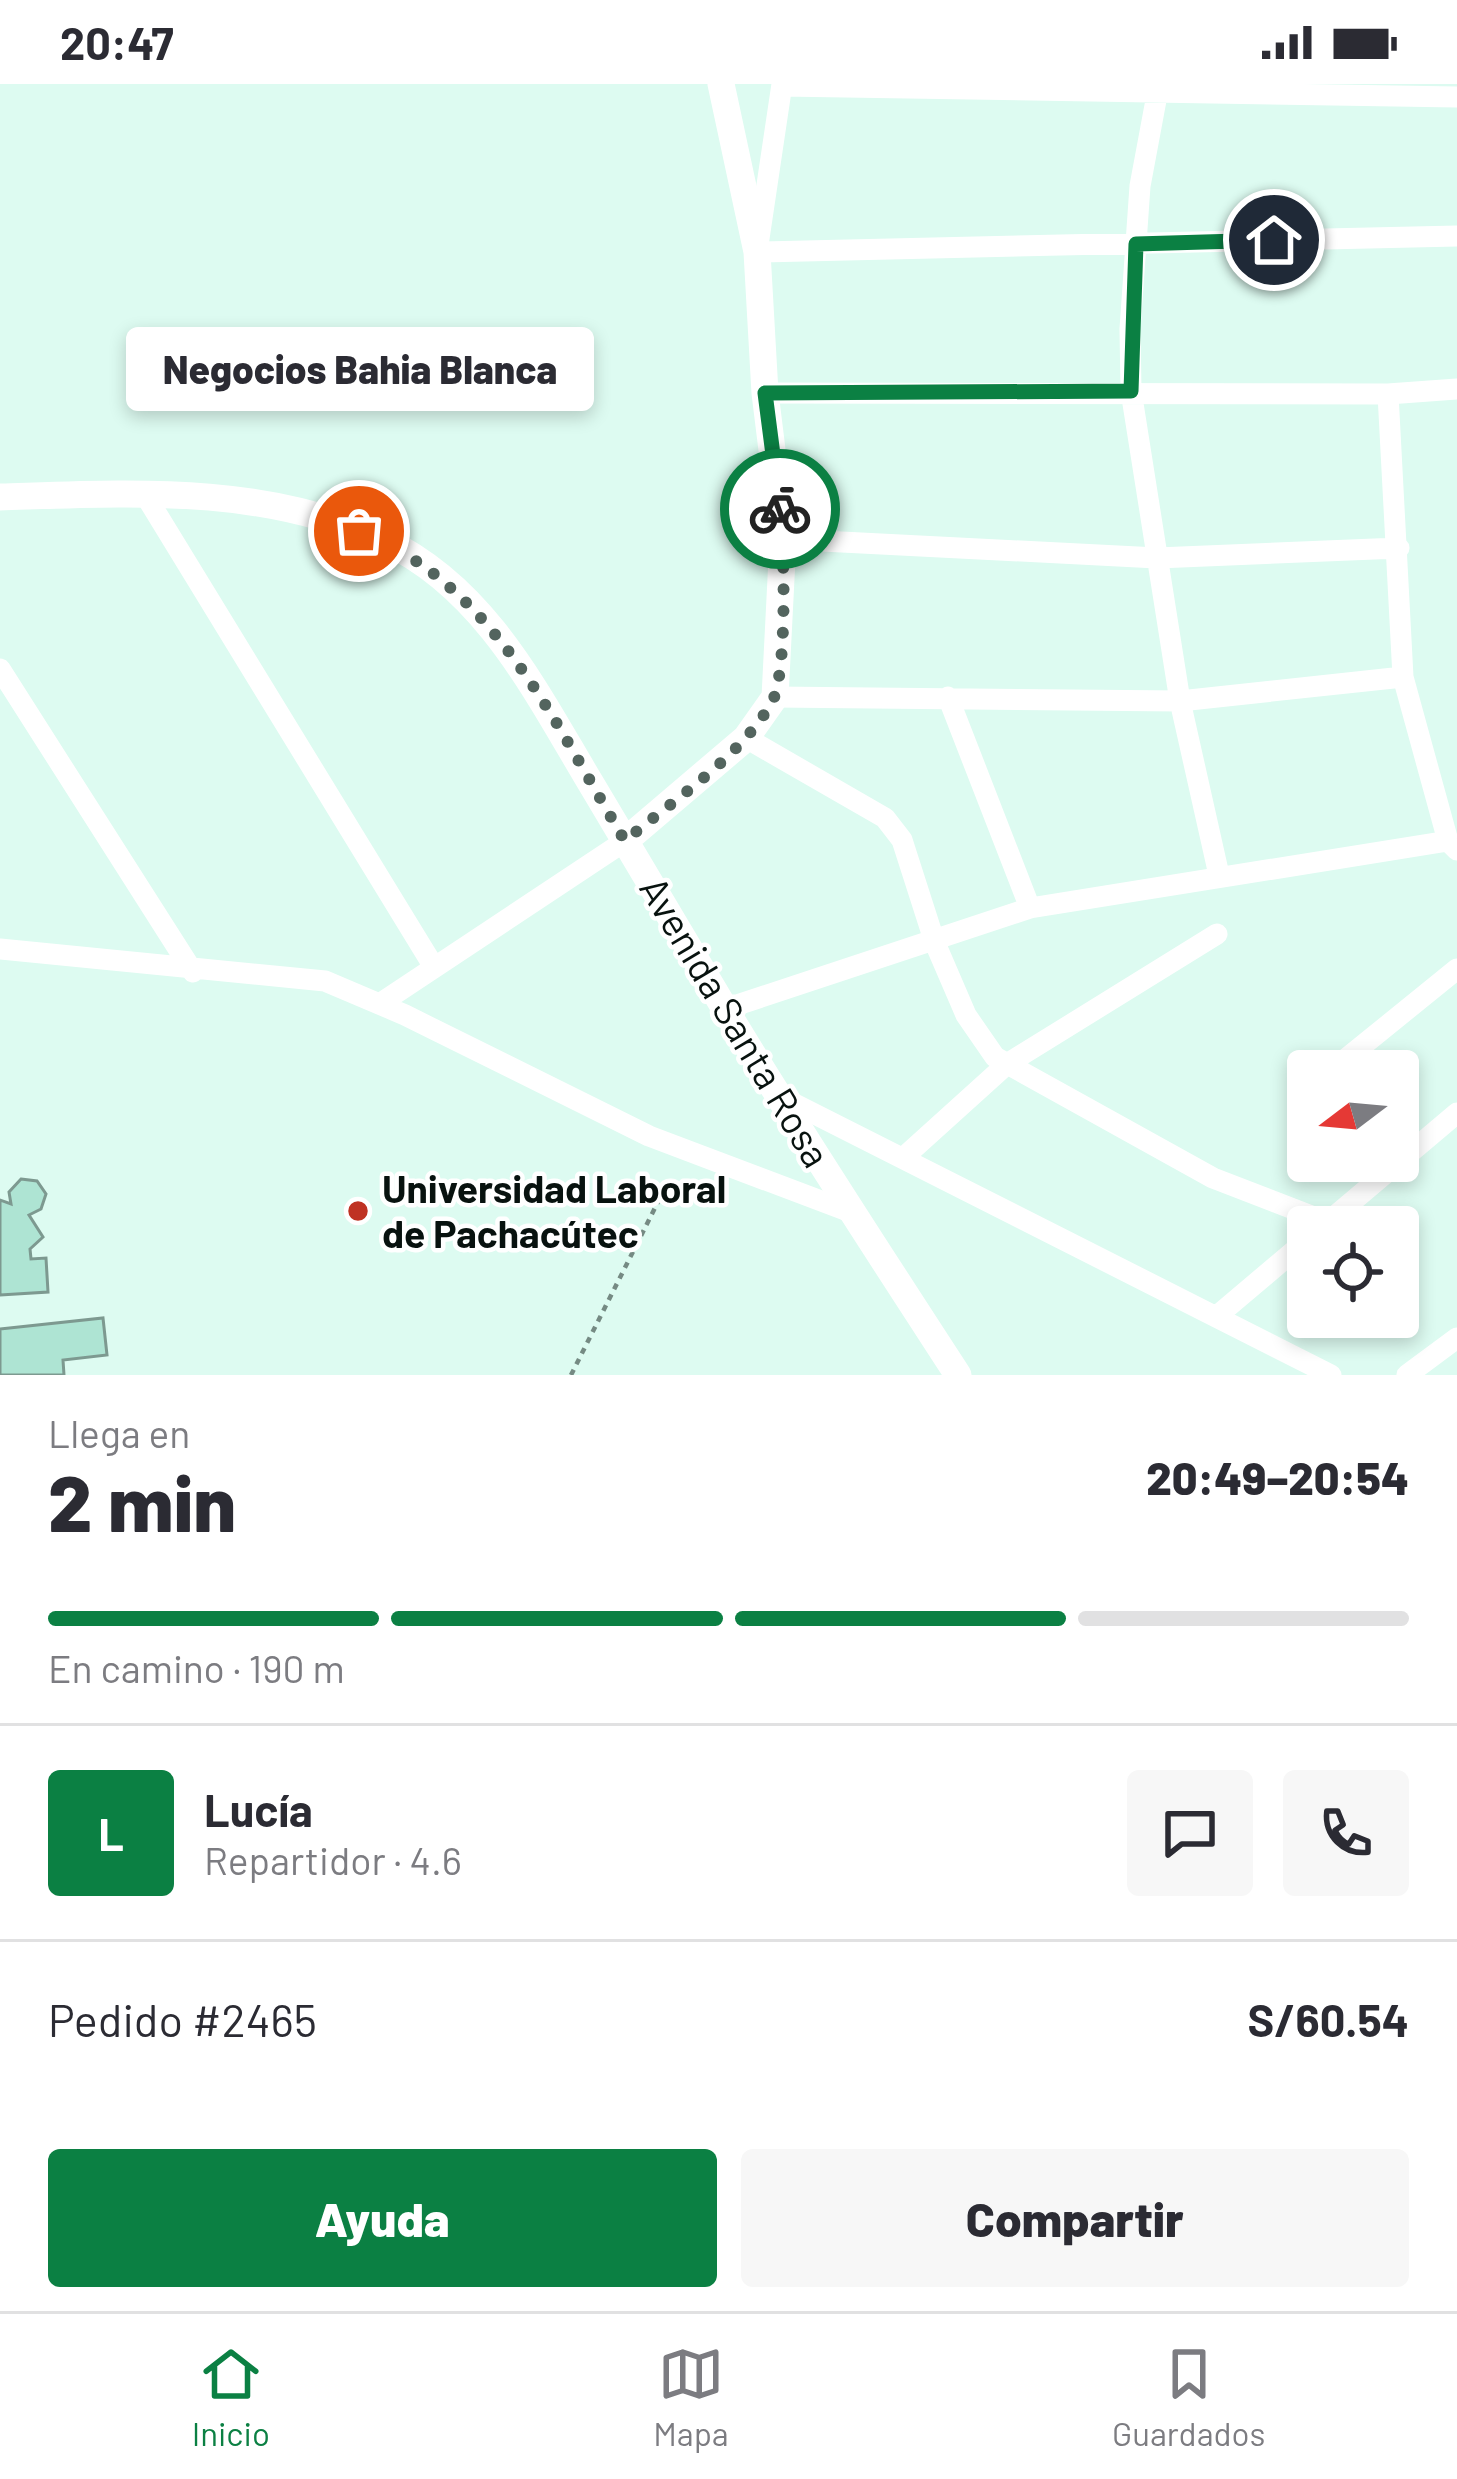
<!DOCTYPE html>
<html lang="es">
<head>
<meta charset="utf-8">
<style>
	:root { --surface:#fff; --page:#f7f7f7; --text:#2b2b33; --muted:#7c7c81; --line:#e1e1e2; --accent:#0b8043 }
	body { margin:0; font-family:Barlow,sans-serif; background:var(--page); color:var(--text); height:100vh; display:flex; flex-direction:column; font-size:45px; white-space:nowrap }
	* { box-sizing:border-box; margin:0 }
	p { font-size:39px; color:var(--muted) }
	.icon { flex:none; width:66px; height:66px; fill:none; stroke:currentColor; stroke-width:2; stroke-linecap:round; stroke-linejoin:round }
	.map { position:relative; height:1291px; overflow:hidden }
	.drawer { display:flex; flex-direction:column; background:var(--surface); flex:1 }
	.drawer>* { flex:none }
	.needle { width:78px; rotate:254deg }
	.fabs { position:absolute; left:1287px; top:966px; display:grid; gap:24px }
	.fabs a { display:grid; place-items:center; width:132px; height:132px; border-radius:12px; background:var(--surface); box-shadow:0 6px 18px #0003; font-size:60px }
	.pin { position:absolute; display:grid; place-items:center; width:102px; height:102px; color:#fff; margin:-51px; border:6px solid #fff; border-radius:50%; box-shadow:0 3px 12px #0007 }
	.courier { position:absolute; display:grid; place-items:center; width:120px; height:120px; margin:-60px; border:9px solid #0b8043; border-radius:50%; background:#fff; color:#222; box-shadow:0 3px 15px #0007 }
	.bubble { position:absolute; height:84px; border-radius:12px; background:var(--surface); box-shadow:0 6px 18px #0003; font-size:39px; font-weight:800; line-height:84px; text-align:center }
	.headline em { font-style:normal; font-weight:800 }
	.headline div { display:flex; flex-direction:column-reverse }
	.headline { display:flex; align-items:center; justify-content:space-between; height:204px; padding:0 48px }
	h1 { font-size:78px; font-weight:800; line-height:90px }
	.bar { display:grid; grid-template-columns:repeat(4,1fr); gap:18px 12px; align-content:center; height:144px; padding:0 48px }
	.bar i { height:15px; border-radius:9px; background:var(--line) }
	.bar .active { background:var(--accent) }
	.bar p { grid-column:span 4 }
	.line { display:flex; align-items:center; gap:30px; padding:0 48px; border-top:3px solid var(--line) }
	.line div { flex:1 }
	.round { display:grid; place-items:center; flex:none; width:126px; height:126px; border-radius:12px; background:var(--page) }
	.action { display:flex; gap:24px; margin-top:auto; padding:24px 48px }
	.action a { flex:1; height:138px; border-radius:12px; background:var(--accent); color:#fff; font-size:48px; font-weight:800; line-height:138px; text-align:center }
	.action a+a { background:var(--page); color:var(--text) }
	.status { display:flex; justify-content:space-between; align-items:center; height:84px; padding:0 60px; background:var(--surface); direction:ltr }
	.status svg { height:33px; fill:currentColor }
	.dock { display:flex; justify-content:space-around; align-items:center; height:168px; border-top:3px solid var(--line); background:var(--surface); font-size:33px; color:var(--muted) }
	.dock a { display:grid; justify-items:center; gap:6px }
	.dock .active { color:var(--accent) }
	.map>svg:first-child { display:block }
</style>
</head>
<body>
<div class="status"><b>20:47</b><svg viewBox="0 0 49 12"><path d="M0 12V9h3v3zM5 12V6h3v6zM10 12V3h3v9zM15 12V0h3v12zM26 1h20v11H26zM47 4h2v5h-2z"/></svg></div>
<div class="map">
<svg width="1457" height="1291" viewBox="0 0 1457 1291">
	<rect width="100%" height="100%" fill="#ddfbf1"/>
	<path fill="#aee4d3" stroke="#7d9990" stroke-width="3" d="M 21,1095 L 37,1097 L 46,1110 L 41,1125 L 29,1131 L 43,1153 L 30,1165 L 31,1175 L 46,1174 L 48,1208 L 0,1211 L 0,1116 L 11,1120 L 9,1108 Z
		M 103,1234 L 107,1271 L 63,1276 L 64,1291 L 0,1291 L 0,1245 Z"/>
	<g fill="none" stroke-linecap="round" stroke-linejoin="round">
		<path stroke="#758a83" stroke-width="4.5" stroke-dasharray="6 6" stroke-linecap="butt" d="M 571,1291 L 665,1104"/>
		<path stroke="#fff" stroke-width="21" d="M 782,0 L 757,168 L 1457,152
			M 1159,0 L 1140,102 L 1130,245 L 1131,307 L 1180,617 L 1219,791
			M 782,2 L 1457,13
			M 765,309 L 1388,310 L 1457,305
			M 1388,310 L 1403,593 L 1448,757 L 1457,766
			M 144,409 L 434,883
			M 783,455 L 1157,474 L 1399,464
			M 0,585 L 193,888
			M 775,613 L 1180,617 L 1403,593
			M 948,613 L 1030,824
			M 746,654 L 885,734 L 902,756 L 935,859 L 966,931 L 995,973 L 1213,1094 L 1327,1138
			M 0,865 L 325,897 L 405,931 L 649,1052 L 853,1129
			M 381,919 L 625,757
			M 725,925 L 1030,824 L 1448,757
			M 1331,987 L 1457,885
			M 1305,1009 L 1308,1006
			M 779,1012 L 1331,1291
			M 903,1074 L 1007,980 L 1217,850
			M 1322,1143 L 1457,1029
			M 1217,1232 L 1308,1155
			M 1407,1291 L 1457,1254"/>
		<path stroke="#fff" stroke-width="27" d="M 0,413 C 130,409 264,400 385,457 C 487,505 538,612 593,703 C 639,779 683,855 728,930 C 802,1052 880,1171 958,1291
			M 625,757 L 746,654 L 775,613 L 783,455 L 765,309 L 757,168 L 721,0"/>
	</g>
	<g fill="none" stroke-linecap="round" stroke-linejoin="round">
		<path stroke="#53645e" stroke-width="12" stroke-dasharray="0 21.6" d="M 359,447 C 494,500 555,640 625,757 C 674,715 739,675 772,618 C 788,589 784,461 780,425"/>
		<path stroke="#0b8043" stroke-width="15" d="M 780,425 L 765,309 L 1131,307 L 1136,160 L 1274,156"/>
	</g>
	<circle fill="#bf3223" stroke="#fff" stroke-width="4.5" cx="358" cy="1127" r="12"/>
	<g text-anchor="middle" stroke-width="9" stroke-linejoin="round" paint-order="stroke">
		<g font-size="39" fill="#08120f" stroke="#fff">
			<text transform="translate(735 938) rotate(59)" y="14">Avenida Santa Rosa</text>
		</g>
		<g font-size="39" font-weight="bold" fill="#08120f" stroke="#fff" text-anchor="start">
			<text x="382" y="1119">Universidad Laboral<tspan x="382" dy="45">de Pachacútec</tspan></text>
		</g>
	</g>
</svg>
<div class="fabs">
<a><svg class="needle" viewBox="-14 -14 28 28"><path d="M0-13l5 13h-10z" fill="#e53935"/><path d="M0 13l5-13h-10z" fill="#7c7c81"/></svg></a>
<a><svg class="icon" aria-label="locate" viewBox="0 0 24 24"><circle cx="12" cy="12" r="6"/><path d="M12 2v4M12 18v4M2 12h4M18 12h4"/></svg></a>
</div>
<div class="pin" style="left:359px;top:447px;background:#ea580c"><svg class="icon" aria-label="bag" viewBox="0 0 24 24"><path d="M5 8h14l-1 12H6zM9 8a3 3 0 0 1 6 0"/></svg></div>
<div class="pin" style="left:1274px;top:156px;background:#1f2937"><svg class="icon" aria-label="home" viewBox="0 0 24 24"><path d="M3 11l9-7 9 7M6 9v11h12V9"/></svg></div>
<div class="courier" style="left:780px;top:425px"><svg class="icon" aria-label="bike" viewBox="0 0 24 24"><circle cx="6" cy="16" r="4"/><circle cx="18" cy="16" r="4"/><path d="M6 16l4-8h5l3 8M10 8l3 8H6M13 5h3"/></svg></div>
<div class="bubble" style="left:126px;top:243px;width:468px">Negocios Bahia Blanca</div>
</div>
<section class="drawer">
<div class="headline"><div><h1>2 min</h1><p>Llega en</p></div><em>20:49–20:54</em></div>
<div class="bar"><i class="active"></i><i class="active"></i><i class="active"></i><i></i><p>En camino · 190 m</p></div>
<div class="line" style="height:216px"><b class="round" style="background:var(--accent);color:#fff">L</b><div><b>Lucía</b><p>Repartidor · 4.6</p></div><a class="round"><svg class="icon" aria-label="chat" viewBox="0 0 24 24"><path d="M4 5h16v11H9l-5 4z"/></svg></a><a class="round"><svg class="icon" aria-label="phone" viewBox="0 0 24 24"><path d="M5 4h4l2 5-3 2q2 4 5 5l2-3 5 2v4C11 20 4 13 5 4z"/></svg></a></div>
<div class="line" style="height:156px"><div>Pedido #2465</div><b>S/60.54</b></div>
<div class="action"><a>Ayuda</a><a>Compartir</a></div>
</section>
<nav class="dock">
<a class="active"><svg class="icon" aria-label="home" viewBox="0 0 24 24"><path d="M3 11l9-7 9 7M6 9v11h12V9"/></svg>Inicio</a>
<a><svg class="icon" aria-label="map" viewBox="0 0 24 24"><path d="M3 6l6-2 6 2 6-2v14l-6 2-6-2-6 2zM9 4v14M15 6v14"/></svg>Mapa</a>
<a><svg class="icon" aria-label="saved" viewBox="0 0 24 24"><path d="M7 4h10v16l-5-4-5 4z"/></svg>Guardados</a>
</nav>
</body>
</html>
